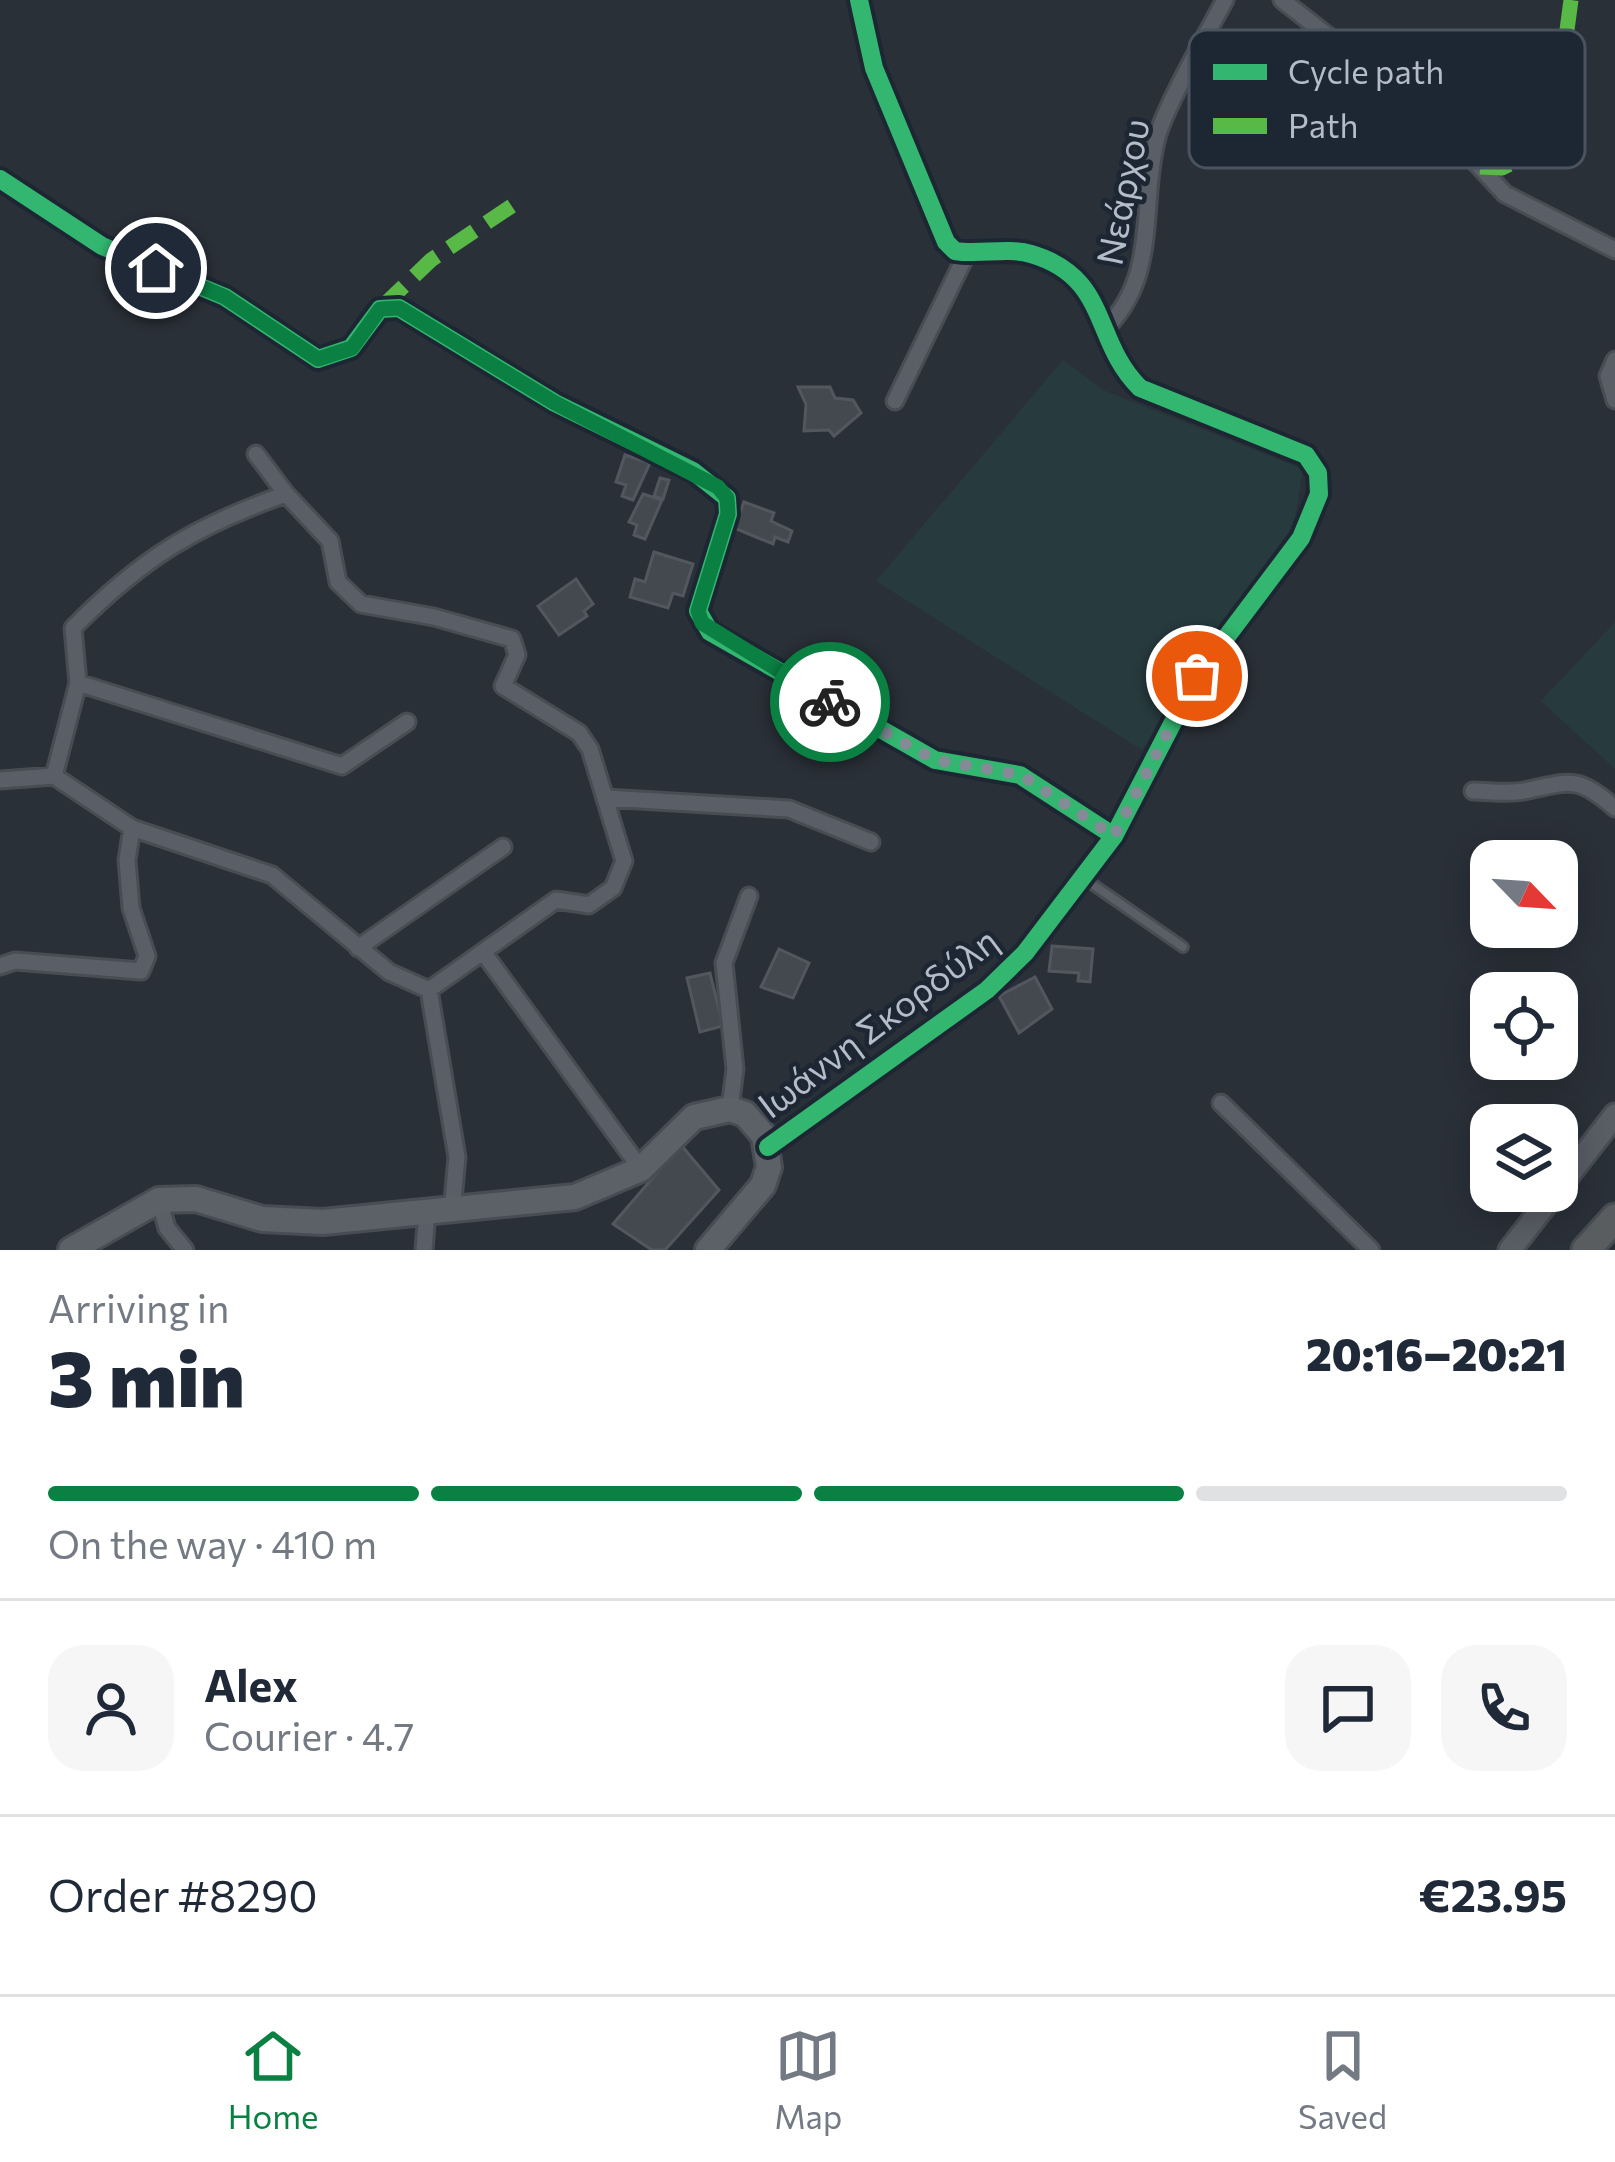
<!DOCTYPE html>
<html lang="en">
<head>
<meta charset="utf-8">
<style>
	:root { --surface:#fff; --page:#f6f6f7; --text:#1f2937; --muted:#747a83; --line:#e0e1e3; --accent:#0b8043 }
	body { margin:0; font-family:Commissioner,sans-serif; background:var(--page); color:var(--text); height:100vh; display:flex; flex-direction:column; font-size:45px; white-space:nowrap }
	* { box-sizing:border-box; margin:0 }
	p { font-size:39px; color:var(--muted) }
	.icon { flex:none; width:66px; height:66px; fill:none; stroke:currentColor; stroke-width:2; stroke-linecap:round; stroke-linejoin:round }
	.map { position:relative; height:1250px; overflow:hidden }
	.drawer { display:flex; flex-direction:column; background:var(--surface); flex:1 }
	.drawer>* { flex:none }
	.needle { width:78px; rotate:115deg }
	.tools { position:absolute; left:1470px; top:840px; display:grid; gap:24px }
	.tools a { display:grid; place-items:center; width:108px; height:108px; border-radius:24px; background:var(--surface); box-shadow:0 6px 30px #0003; font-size:60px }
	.pin { position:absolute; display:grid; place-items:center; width:102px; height:102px; color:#fff; margin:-51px; border:6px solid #fff; border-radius:50%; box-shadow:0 3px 12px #0007 }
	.courier { position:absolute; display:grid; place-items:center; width:120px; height:120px; margin:-60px; border:9px solid #0b8043; border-radius:50%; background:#fff; color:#222; box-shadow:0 3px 15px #0007 }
	.headline em { font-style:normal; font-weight:800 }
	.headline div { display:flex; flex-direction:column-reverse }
	.headline { display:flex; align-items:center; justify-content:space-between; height:204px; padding:0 48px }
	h1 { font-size:78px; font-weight:800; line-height:90px }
	.bar { display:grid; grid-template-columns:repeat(4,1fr); gap:18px 12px; align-content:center; height:144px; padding:0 48px }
	.bar i { height:15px; border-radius:9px; background:var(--line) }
	.bar .current { background:var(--accent) }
	.bar p { grid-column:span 4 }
	.line { display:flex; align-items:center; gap:30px; padding:0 48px; border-top:3px solid var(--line) }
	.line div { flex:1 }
	.round { display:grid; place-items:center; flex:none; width:126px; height:126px; border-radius:36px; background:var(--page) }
	.dock { display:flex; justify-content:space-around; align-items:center; height:168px; border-top:3px solid var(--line); background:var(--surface); font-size:33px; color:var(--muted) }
	.dock a { display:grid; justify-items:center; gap:6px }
	.dock .current { color:var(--accent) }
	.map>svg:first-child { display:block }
</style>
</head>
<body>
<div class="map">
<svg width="1615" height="1250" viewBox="0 0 1615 1250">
	<rect width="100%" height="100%" fill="#2a3038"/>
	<path fill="#273a3e" d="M 1063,360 L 1103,390 L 1303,469 L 1294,525 L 1142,750 L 876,581 Z
		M 1615,622 L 1615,769 L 1541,701 Z"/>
	<path fill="#444950" stroke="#52575f" stroke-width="3" d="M 798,387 L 830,387 L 835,398 L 853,400 L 861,413 L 834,436 L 829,430 L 804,431 L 806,404 Z
		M 625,455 L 650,463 L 633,500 L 622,496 L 626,485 L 616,482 Z
		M 660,478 L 669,480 L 663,499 L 654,496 Z
		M 643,494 L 662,500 L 645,539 L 634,535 L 637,525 L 629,522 Z
		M 744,502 L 774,513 L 771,521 L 792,531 L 788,542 L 775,537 L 773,544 L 734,528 Z
		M 654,552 L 693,564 L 683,596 L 673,593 L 668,608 L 630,597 L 635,579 L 645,582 Z
		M 576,579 L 593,604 L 584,611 L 587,616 L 559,635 L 538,606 Z
		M 1052,946 L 1093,949 L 1090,982 L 1078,981 L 1079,973 L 1049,971 Z
		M 779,949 L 809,963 L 793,998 L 761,987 Z
		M 710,973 L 723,1026 L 700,1032 L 687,978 Z
		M 1035,977 L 1052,1009 L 1019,1033 L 999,996 Z
		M 681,1145 L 719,1190 L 665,1250 L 652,1250 L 613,1224 Z"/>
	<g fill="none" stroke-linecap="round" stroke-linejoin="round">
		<g stroke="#484c53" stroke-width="14">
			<path id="lane" d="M 1082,877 L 1183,947"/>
		</g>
		<g stroke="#484c53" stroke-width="21">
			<path id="street" d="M 1282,0 L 1437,121 L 1505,194 L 1615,250
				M 0,179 L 102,246 L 225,297 L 318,359 L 351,348 L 380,309 L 399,308 L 555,403 L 693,471 L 727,498 L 728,514 L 698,611 L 710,632 L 935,760 L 1020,775 L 1114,836
				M 1107,327 C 1160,273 1139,201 1158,134 C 1168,102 1207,33 1225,0
				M 1615,360 L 1608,376 L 1615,400
				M 895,401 L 967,253
				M 286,494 L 330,541 L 338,582 L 361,604 L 434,617 L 512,639 L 517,655 L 503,686 L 579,733 L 590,749 L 624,861 L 613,888 L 589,905 L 556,900 L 429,990
				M 78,683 L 342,766 L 407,722
				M 54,776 L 78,683 L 73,628 C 142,558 195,526 286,494 L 256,454
				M 0,780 L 54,776 L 132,828 L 272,875 L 389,972 L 429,990 L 457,1157 L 452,1211
				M 1473,791 C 1489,791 1507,794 1524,791 C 1569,782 1576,774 1615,808
				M 606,798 L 789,809 L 871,842
				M 358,948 L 503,847
				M 483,952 L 641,1169
				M 0,966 L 15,961 L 141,971 L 147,956 L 131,908 L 127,860 L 132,828
				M 1221,1103 L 1371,1250
				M 730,1109 L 735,1069 L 724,963 L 749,896
				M 768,1147 L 987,990 L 1025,953 L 1114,836 L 1197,676 L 1301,538 L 1319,494 L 1318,473 L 1306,455 L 1140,388 C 1092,341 1110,277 1031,254 C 1007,247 980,255 955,251 L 946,242 L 874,68 L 859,0
				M 159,1200 L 167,1228 L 185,1250
				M 424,1250 L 427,1212"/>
		</g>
		<g stroke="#484c53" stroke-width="27">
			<path id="secondary" d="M 1557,1190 L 1615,1115
				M 1510,1250 L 1556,1191"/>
		</g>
		<g stroke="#484c55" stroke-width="30">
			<path id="primary" d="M 71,1250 L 159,1200 L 196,1199 L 262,1219 L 323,1222 L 575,1197 L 641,1169 L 694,1117 L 730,1109 L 745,1114 L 764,1136 L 769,1167 L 763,1185 L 708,1250"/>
		</g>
		<g stroke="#474c53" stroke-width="33">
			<path id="highway" d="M 1586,1250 L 1615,1218"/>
		</g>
		<use href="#lane" stroke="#5a5e66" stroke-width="8"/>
		<use href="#street" stroke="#5a5e66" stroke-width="15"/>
		<use href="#secondary" stroke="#595d64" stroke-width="21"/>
		<use href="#primary" stroke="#5c6168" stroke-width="24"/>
		<use href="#highway" stroke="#5a5d60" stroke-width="27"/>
		<path stroke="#58b947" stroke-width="15" stroke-dasharray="30 15" stroke-linecap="butt" d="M 1480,167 L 1502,168 L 1516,161 L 1562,67 L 1571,0
			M 382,307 L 431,260 L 519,201"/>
		<g stroke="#1d2633" stroke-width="26">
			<path id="cycleway" d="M 0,179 L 102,246 L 225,297 L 318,359 L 351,348 L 380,309 L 399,308 L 555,403 L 693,471 L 727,498 L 728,514 L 698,611 L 710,632 L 935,760 L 1020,775 L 1114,836
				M 768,1147 L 987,990 L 1025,953 L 1114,836 L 1197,676 L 1301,538 L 1319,494 L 1318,473 L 1306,455 L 1140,388 C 1092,341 1110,277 1031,254 C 1007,247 980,255 955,251 L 946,242 L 874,68 L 859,0"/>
		</g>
		<use href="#cycleway" stroke="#33b770" stroke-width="18"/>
	</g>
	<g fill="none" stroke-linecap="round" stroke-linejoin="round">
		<path stroke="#848b96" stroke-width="12" stroke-dasharray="0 21.6" d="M 830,702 L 935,760 L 1021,775 L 1114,836 L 1197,676"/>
		<path stroke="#0b8043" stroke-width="15" d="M 156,268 L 225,297 L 318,359 L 352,348 L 380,309 L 399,308 L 555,403 L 718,487 L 727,498 L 728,514 L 698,611 L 702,623 L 830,702"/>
	</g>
	<g text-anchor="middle" stroke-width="9" stroke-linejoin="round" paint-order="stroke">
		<g font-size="36" fill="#b4bcc9" stroke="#1d2633">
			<text transform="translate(1123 192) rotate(-79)" y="13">Νεάρχου</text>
			<text transform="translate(878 1023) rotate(-37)" y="13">Ιωάννη Σκορδύλη</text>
		</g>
	</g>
	<rect x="1189" y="30" width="396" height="138" rx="18" fill="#1d2633" stroke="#4a5360" stroke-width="3"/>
	<rect x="1213" y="64" width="54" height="16" fill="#33b770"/>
	<rect x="1213" y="118" width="54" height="16" fill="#58b947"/>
	<g font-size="33" fill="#b4bcc9">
		<text x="1288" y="84">Cycle path</text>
		<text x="1288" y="138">Path</text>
	</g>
</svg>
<div class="tools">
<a><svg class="needle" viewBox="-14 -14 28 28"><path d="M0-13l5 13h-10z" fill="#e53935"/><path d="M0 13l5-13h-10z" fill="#747a83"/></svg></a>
<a><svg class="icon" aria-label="locate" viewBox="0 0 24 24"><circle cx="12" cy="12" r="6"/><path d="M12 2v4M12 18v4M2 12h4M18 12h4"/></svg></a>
<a><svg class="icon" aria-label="layers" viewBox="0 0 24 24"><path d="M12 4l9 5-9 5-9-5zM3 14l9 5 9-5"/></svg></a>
</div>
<div class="pin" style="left:1197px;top:676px;background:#ea580c"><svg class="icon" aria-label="bag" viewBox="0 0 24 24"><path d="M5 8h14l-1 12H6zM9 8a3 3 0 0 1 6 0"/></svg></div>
<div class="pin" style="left:156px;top:268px;background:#1f2937"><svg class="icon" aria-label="home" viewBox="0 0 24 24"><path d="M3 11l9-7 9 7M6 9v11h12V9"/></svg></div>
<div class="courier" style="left:830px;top:702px"><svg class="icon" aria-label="bike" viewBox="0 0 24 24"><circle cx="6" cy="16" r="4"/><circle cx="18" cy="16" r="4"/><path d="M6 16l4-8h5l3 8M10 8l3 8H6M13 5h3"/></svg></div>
</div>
<section class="drawer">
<div class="headline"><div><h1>3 min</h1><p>Arriving in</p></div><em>20:16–20:21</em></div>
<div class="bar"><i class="current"></i><i class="current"></i><i class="current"></i><i></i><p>On the way · 410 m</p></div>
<div class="line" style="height:216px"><a class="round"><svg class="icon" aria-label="person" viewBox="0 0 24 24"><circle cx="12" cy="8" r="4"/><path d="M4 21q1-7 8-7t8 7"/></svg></a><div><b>Alex</b><p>Courier · 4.7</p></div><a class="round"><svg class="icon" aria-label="chat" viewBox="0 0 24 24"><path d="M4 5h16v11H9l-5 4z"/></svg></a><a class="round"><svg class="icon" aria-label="phone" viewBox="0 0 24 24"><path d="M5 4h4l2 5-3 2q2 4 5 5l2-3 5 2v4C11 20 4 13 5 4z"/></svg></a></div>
<div class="line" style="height:156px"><div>Order #8290</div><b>€23.95</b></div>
</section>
<nav class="dock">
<a class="current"><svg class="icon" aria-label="home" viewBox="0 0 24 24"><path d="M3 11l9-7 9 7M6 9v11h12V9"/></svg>Home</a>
<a><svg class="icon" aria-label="map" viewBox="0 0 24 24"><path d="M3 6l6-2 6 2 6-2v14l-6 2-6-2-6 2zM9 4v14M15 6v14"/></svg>Map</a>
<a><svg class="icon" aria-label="saved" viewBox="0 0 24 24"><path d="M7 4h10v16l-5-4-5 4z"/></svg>Saved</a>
</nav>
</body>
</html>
